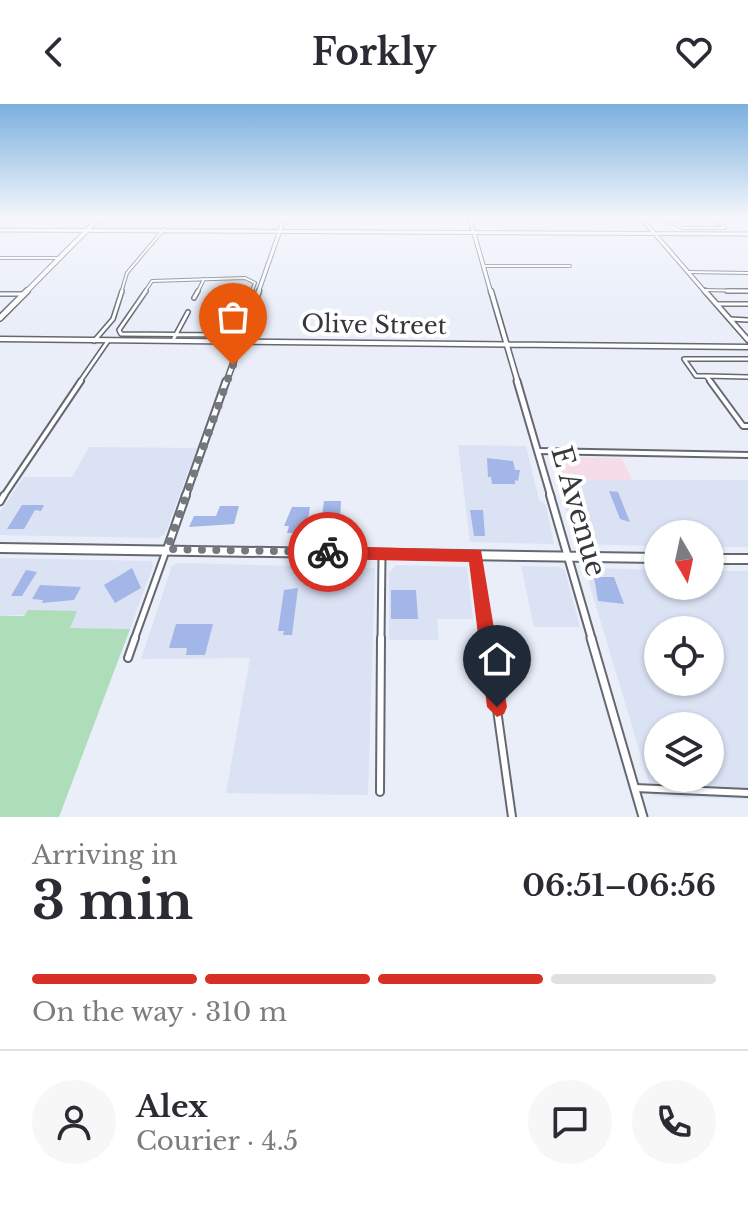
<!DOCTYPE html>
<html lang="en">
<head>
<meta charset="utf-8">
<style>
	:root { --surface:#fff; --page:#f7f7f7; --text:#2b2b33; --muted:#7c7c81; --line:#e1e1e2; --accent:#d93025 }
	body { margin:0; font-family:"Libre Baskerville",serif; background:var(--page); color:var(--text); height:100vh; display:flex; flex-direction:column; font-size:30px; white-space:nowrap }
	* { box-sizing:border-box; margin:0 }
	p { font-size:26px; color:var(--muted) }
	.icon { flex:none; width:44px; height:44px; fill:none; stroke:currentColor; stroke-width:2; stroke-linecap:round; stroke-linejoin:round }
	.map { position:relative; height:713px; overflow:hidden }
	.sheet { display:flex; flex-direction:column; background:var(--surface); flex:1 }
	.sheet>* { flex:none }
	.needle { width:52px; rotate:171deg }
	.buttons { position:absolute; left:644px; top:416px; display:grid; gap:16px }
	.buttons a { display:grid; place-items:center; width:80px; height:80px; border-radius:50%; background:var(--surface); box-shadow:0 2px 6px #0004; font-size:40px }
	.pin { position:absolute; display:grid; place-items:center; width:68px; height:68px; color:#fff; margin:-82px -34px; border-radius:50% 50% 50% 0; rotate:-45deg; box-shadow:0 0 8px #0007 }
	.pin .icon { rotate:45deg }
	.courier { position:absolute; display:grid; place-items:center; width:80px; height:80px; margin:-40px; border:6px solid #d93025; border-radius:50%; background:#fff; color:#222; box-shadow:0 2px 10px #0007 }
	.headline em { font-style:normal; font-weight:800 }
	.headline div { display:flex; flex-direction:column-reverse }
	.headline { display:flex; align-items:center; justify-content:space-between; height:136px; padding:0 32px }
	h1 { font-size:52px; font-weight:800; line-height:60px }
	.bar { display:grid; grid-template-columns:repeat(4,1fr); gap:12px 8px; align-content:center; height:96px; padding:0 32px }
	.bar i { height:10px; border-radius:6px; background:var(--line) }
	.bar .on { background:var(--accent) }
	.bar p { grid-column:span 4 }
	.line { display:flex; align-items:center; gap:20px; padding:0 32px; border-top:2px solid var(--line) }
	.line div { flex:1 }
	.round { display:grid; place-items:center; flex:none; width:84px; height:84px; border-radius:42px; background:var(--page) }
	header { display:flex; justify-content:space-between; align-items:center; height:104px; padding:0 32px; background:var(--surface); font-size:36px; font-weight:800 }
	.map>svg:first-child { display:block }
</style>
</head>
<body>
<header><svg class="icon" aria-label="back" viewBox="0 0 24 24"><path d="M15 5l-7 7 7 7"/></svg>Forkly<svg class="icon" aria-label="heart" viewBox="0 0 24 24"><path d="M12 20l-8-8c-3-5 5-10 8-4 3-6 11-1 8 4z"/></svg></header>
<div class="map">
<svg width="748" height="713" viewBox="0 0 748 713">
	<rect width="100%" height="100%" fill="#e9eef9"/>
	<path fill="#dae2f4" fill-rule="evenodd" d="M 458,341 L 526,342 L 539,396 L 546,401 L 554,440 L 470,438 Z
		M 89,343 L 197,344 L 165,430 L 158,434 L 0,431 L 0,408 L 24,373 L 72,373 Z
		M 557,376 L 748,376 L 748,443 L 710,443 L 710,430 L 658,430 L 658,442 L 577,440 Z
		M 0,454 L 151,457 L 153,462 L 130,525 L 69,524 L 76,508 L 0,512 Z
		M 177,459 L 375,464 L 368,691 L 226,689 L 250,554 L 141,555 L 172,462 Z
		M 396,461 L 467,463 L 473,515 L 437,515 L 439,536 L 389,536 L 389,469 Z
		M 521,462 L 560,463 L 565,467 L 580,523 L 534,523 Z
		M 591,464 L 658,466 L 658,482 L 710,482 L 710,467 L 748,467 L 748,695 L 653,692 L 587,472 L 586,466 ZM 658,526 L 710,526 L 710,578 L 658,578 ZM 658,622 L 710,622 L 710,674 L 658,674 Z"/>
	<path fill="#f5dce6" d="M 104,115 L 282,115 L 278,125 L 97,123 Z
		M 550,353 L 622,354 L 632,376 L 557,376 Z"/>
	<path fill="#aeddb9" d="M 28,506 L 77,507 L 70,524 L 130,525 L 59,713 L 0,713 L 0,512 L 24,512 Z"/>
	<path fill="#a2b6e7" d="M 487,354 L 513,357 L 515,366 L 520,366 L 518,377 L 515,376 L 515,380 L 492,380 L 491,373 L 488,373 Z
		M 609,387 L 618,388 L 630,418 L 620,415 Z
		M 324,397 L 341,397 L 340,416 L 344,421 L 321,420 Z
		M 22,401 L 44,401 L 41,407 L 35,406 L 24,425 L 7,425 Z
		M 220,402 L 239,402 L 234,420 L 189,423 L 194,412 L 216,412 Z
		M 292,403 L 310,403 L 306,429 L 287,429 L 289,422 L 284,422 Z
		M 470,406 L 483,406 L 485,432 L 474,432 Z
		M 132,464 L 141,484 L 115,499 L 104,481 Z
		M 26,466 L 37,468 L 22,492 L 11,492 Z
		M 594,473 L 614,473 L 624,500 L 598,497 Z
		M 40,481 L 81,483 L 74,496 L 42,499 L 43,496 L 32,495 Z
		M 298,484 L 292,531 L 283,531 L 284,527 L 278,527 L 284,486 Z
		M 391,486 L 416,486 L 418,515 L 391,515 Z
		M 176,520 L 213,520 L 205,551 L 186,551 L 187,544 L 169,544 Z"/>
	<g fill="none" stroke-linecap="round" stroke-linejoin="round">
		<g stroke="#646872" stroke-width="4">
			<path id="minor-far4" d="M 663,115 L 683,124 L 725,124 L 715,115
				M 0,154 L 59,154
				M 485,162 L 570,162
				M 688,168 L 748,169
				M 704,186 L 748,187
				M 121,189 L 127,169 L 164,125
				M 144,189 L 152,177 L 245,174 L 255,179 L 251,189
				M 197,189 L 204,175"/>
		</g>
		<g stroke="#646872" stroke-width="6">
			<path id="minor-far3" d="M 146,187 L 119,226 L 121,230 L 231,231 L 252,187
				M 727,187 L 748,187
				M 0,190 L 23,190
				M 194,194 L 198,187
				M 716,200 L 748,200
				M 214,202 L 254,201
				M 730,215 L 748,216
				M 174,234 L 188,208
				M 94,237 L 113,215 L 122,187
				M 706,272 L 748,273
				M 79,279 L 108,237
				M 712,279 L 706,272 L 696,272 L 684,255 L 748,255"/>
		</g>
		<g stroke="#646872" stroke-width="8">
			<path id="minor-far2" d="M 710,277 L 743,322 L 748,322
				M 538,347 L 748,351
				M 3,393 L 81,277"/>
		</g>
		<g stroke="#646872" stroke-width="9">
			<path id="minor-far1" d="M 0,398 L 4,391
				M 476,453 L 487,536
				M 134,536 L 166,447
				M 381,536 L 382,452"/>
		</g>
		<g stroke="#646872" stroke-width="10">
			<path id="minor" d="M 487,534 L 512,713
				M 128,554 L 135,534
				M 635,684 L 748,689
				M 380,688 L 381,534"/>
		</g>
		<g stroke="#646872" stroke-width="5">
			<path id="tertiary-far4" d="M 470,115 L 491,189
				M 642,115 L 706,189
				M 0,126 L 748,130
				M 258,189 L 284,115"/>
		</g>
		<g stroke="#646872" stroke-width="7">
			<path id="tertiary-far3" d="M 491,187 L 518,279
				M 705,187 L 748,236
				M 0,235 L 748,243
				M 226,279 L 259,187"/>
		</g>
		<g stroke="#646872" stroke-width="9">
			<path id="tertiary-far2" d="M 517,277 L 551,393
				M 185,393 L 226,277"/>
		</g>
		<g stroke="#646872" stroke-width="10">
			<path id="tertiary-far1" d="M 550,391 L 592,536
				M 167,445 L 186,391"/>
		</g>
		<g stroke="#646872" stroke-width="11">
			<path id="tertiary" d="M 591,534 L 643,713"/>
		</g>
		<g stroke="#646872" stroke-width="6">
			<path id="secondary-far1" d="M 25,189 L 98,115"/>
		</g>
		<g stroke="#646872" stroke-width="8">
			<path id="secondary" d="M 0,214 L 27,187"/>
		</g>
		<g stroke="#646872" stroke-width="12">
			<path id="primary" d="M 0,444 L 658,454
				M 710,455 L 748,455"/>
		</g>
		<use href="#minor-far4" stroke="#fff" stroke-width="2"/>
		<use href="#minor-far3" stroke="#fff" stroke-width="3"/>
		<use href="#minor-far2" stroke="#fff" stroke-width="4"/>
		<use href="#minor-far1" stroke="#fff" stroke-width="5"/>
		<use href="#minor" stroke="#fff" stroke-width="6"/>
		<use href="#tertiary-far4" stroke="#fff" stroke-width="3"/>
		<use href="#tertiary-far3" stroke="#fff" stroke-width="4"/>
		<use href="#tertiary-far2" stroke="#fff" stroke-width="5"/>
		<use href="#tertiary-far1" stroke="#fff" stroke-width="6"/>
		<use href="#tertiary" stroke="#fff" stroke-width="7"/>
		<use href="#secondary-far1" stroke="#fff" stroke-width="4"/>
		<use href="#secondary" stroke="#fff" stroke-width="5"/>
		<use href="#primary" stroke="#fff" stroke-width="8"/>
	</g>
	<linearGradient id="sky" x2="0" y2="1"><stop stop-color="#7bb0de"/><stop offset="0.53" stop-color="#f5f7fc"/><stop offset="1" stop-color="#f5f7fc" stop-opacity="0"/></linearGradient>
	<rect width="748" height="215" fill="url(#sky)"/>
	<path fill="#d93025" d="M 328,442 L 481,446 L 507,603 L 504,610 L 497,613 L 487,603 L 469,458 L 328,455 L 321,448 Z"/>
	<g fill="none" stroke-linecap="round" stroke-linejoin="round">
		<path stroke="#75787e" stroke-width="8" stroke-dasharray="0 14.4" d="M 233,261 L 167,445 L 328,448"/>
	</g>
	<g text-anchor="middle" stroke-width="8" stroke-linejoin="round" paint-order="stroke">
		<g font-size="24" fill="#36383c" stroke="#fff">
			<text transform="translate(374 221) rotate(1)" y="8">Olive Street</text>
		</g>
		<g font-size="28" fill="#36383c" stroke="#fff">
			<text transform="translate(579 407) rotate(74)" y="10">E Avenue</text>
		</g>
	</g>
</svg>
<div class="buttons">
<a><svg class="needle" viewBox="-14 -14 28 28"><path d="M0-13l5 13h-10z" fill="#e53935"/><path d="M0 13l5-13h-10z" fill="#7c7c81"/></svg></a>
<a><svg class="icon" aria-label="locate" viewBox="0 0 24 24"><circle cx="12" cy="12" r="6"/><path d="M12 2v4M12 18v4M2 12h4M18 12h4"/></svg></a>
<a><svg class="icon" aria-label="layers" viewBox="0 0 24 24"><path d="M12 4l9 5-9 5-9-5zM3 14l9 5 9-5"/></svg></a>
</div>
<div class="pin" style="left:233px;top:261px;background:#ea580c"><svg class="icon" aria-label="bag" viewBox="0 0 24 24"><path d="M5 8h14l-1 12H6zM9 8a3 3 0 0 1 6 0"/></svg></div>
<div class="pin" style="left:497px;top:603px;background:#1f2937"><svg class="icon" aria-label="home" viewBox="0 0 24 24"><path d="M3 11l9-7 9 7M6 9v11h12V9"/></svg></div>
<div class="courier" style="left:328px;top:448px"><svg class="icon" aria-label="bike" viewBox="0 0 24 24"><circle cx="6" cy="16" r="4"/><circle cx="18" cy="16" r="4"/><path d="M6 16l4-8h5l3 8M10 8l3 8H6M13 5h3"/></svg></div>
</div>
<section class="sheet">
<div class="headline"><div><h1>3 min</h1><p>Arriving in</p></div><em>06:51–06:56</em></div>
<div class="bar"><i class="on"></i><i class="on"></i><i class="on"></i><i></i><p>On the way · 310 m</p></div>
<div class="line" style="height:144px"><a class="round"><svg class="icon" aria-label="person" viewBox="0 0 24 24"><circle cx="12" cy="8" r="4"/><path d="M4 21q1-7 8-7t8 7"/></svg></a><div><b>Alex</b><p>Courier · 4.5</p></div><a class="round"><svg class="icon" aria-label="chat" viewBox="0 0 24 24"><path d="M4 5h16v11H9l-5 4z"/></svg></a><a class="round"><svg class="icon" aria-label="phone" viewBox="0 0 24 24"><path d="M5 4h4l2 5-3 2q2 4 5 5l2-3 5 2v4C11 20 4 13 5 4z"/></svg></a></div>
</section>
</body>
</html>
